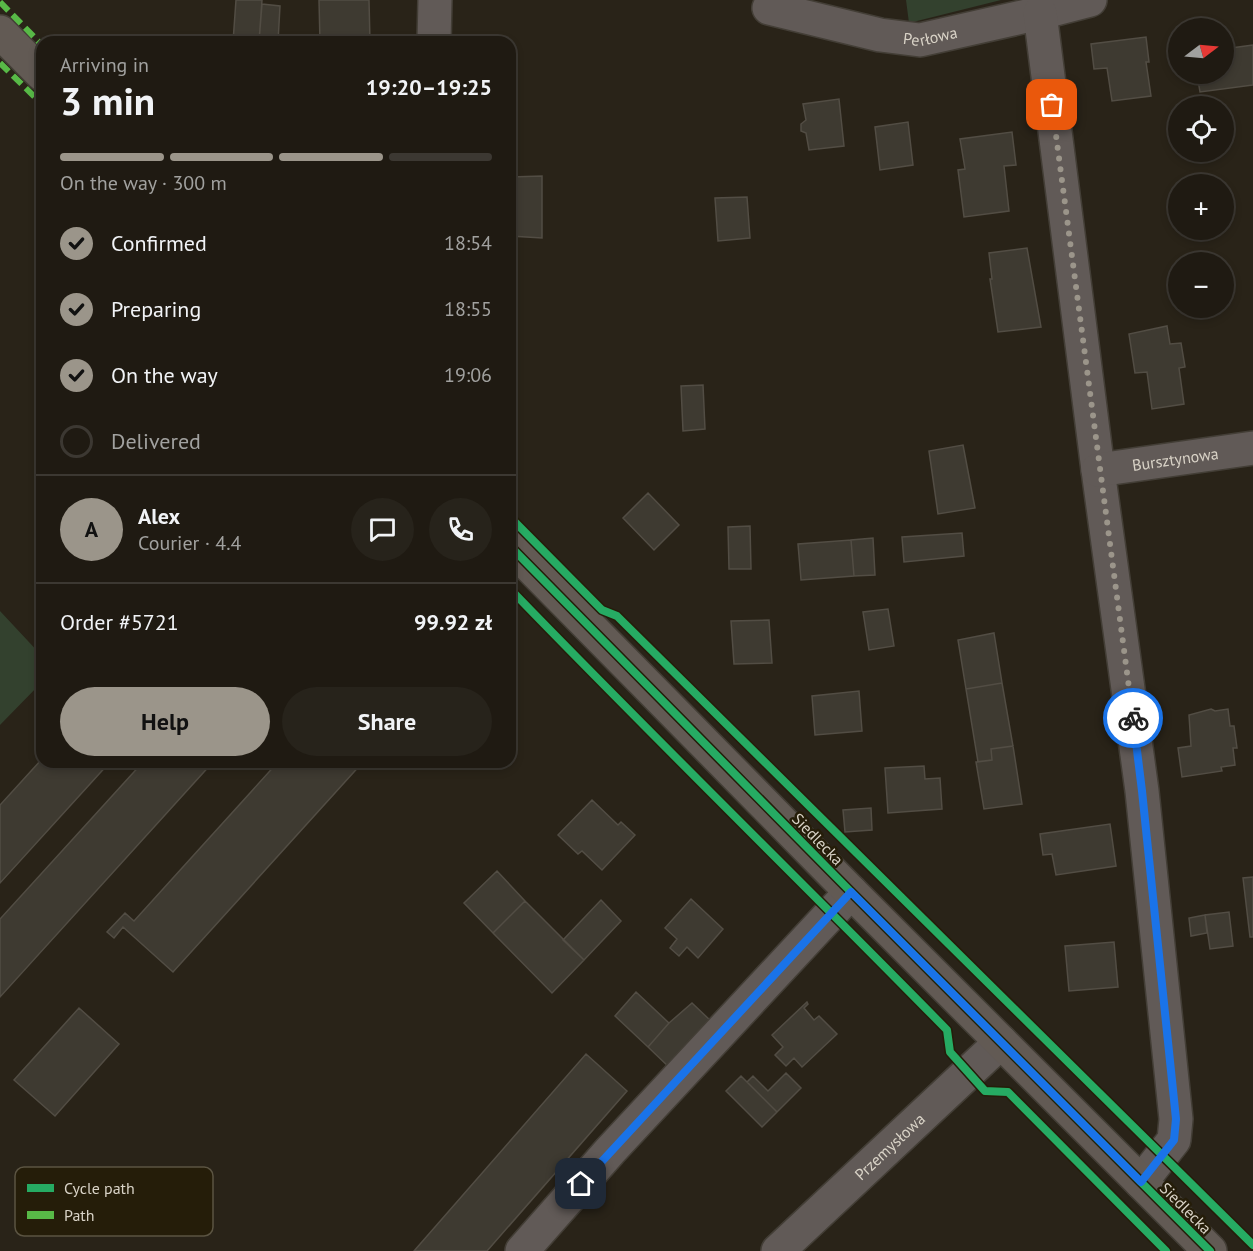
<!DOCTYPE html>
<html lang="en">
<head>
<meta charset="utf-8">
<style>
	:root { --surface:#1f1a12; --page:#27231b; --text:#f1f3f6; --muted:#a1a19f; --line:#3c3832; --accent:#9b958a }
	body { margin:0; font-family:"PT Sans",sans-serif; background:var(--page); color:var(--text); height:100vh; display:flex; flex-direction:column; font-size:22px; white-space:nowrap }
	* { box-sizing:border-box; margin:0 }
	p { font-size:20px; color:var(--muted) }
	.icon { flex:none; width:33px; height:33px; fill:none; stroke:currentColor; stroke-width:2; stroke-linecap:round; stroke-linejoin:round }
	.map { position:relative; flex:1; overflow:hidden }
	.sheet { position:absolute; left:36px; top:36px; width:480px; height:732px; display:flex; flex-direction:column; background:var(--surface); border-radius:18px; box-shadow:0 3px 9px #0003,0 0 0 2px var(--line) }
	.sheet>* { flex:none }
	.needle { width:39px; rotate:74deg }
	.fabs { position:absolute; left:1168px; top:18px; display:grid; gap:12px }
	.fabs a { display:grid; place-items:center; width:66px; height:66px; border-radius:50%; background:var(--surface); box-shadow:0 3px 9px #0003,0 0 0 2px var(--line); font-size:30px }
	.pin { position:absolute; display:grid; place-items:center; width:51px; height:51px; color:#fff; margin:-26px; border-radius:12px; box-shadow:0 3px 9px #0006 }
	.courier { position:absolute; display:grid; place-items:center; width:60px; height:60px; margin:-30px; border:4px solid #1a73e8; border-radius:50%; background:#fff; color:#222; box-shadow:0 2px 8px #0007 }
	.summary em { font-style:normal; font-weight:600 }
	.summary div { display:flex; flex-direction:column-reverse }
	.summary { display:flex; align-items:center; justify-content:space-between; height:102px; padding:0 24px }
	h1 { font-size:39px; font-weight:600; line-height:45px }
	.bar { display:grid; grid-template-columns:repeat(4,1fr); gap:9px 6px; align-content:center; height:72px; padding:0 24px }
	.bar i { height:8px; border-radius:4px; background:var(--line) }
	.bar .active { background:var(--accent) }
	.bar p { grid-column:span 4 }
	.line { display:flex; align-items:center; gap:15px; padding:0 24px; border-top:2px solid var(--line) }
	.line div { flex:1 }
	.round { display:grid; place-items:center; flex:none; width:63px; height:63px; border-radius:32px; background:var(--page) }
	ol { padding:0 24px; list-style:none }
	li { display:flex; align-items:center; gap:18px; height:66px }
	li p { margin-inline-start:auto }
	li .icon { padding:6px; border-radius:50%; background:var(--accent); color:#111; stroke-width:4 }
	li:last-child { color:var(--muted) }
	li i { width:33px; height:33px; border:3px solid var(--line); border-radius:50% }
	.button { display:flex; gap:12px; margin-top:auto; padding:12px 24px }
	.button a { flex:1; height:69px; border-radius:36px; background:var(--accent); color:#111; font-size:24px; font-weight:600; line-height:69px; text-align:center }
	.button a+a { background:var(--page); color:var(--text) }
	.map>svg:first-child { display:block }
</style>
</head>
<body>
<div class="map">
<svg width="1253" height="1251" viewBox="0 0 1253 1251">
	<rect width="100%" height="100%" fill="#292318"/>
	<path fill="#33412e" d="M 906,0 L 1001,0 L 909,23 Z
		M 0,611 L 42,656 L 42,682 L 0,725 Z"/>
	<path fill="#3e3a31" stroke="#524d44" stroke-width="1.5" d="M 236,0 L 262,0 L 259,42 L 233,42 Z
		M 319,0 L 369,0 L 370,42 L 320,42 Z
		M 262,4 L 280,6 L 278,42 L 259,42 Z
		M 1146,37 L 1149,62 L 1146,62 L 1151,96 L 1112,101 L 1107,68 L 1094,69 L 1091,44 Z
		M 1253,45 L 1253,85 L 1200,92 L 1197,74 L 1224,74 L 1224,49 Z
		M 839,99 L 844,146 L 809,150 L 806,133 L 801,131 L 801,124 L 806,120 L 803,104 Z
		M 908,122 L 913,165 L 880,170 L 875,127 Z
		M 1012,132 L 1016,165 L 1004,166 L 1009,211 L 964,217 L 958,170 L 965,169 L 960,139 Z
		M 542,176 L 542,238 L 510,236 L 510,177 Z
		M 747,197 L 750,238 L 718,241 L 715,198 Z
		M 1027,248 L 1041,327 L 998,332 L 990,279 L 992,279 L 989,253 Z
		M 1167,326 L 1170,344 L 1181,343 L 1185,367 L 1179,368 L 1184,404 L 1152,409 L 1147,372 L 1135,373 L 1129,334 Z
		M 703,385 L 705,429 L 683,431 L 681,386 Z
		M 963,445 L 975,508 L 938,514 L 929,451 Z
		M 648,493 L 679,525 L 654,550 L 623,518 Z
		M 750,526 L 751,569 L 729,569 L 728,527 Z
		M 962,533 L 964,556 L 904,562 L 902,537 Z
		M 873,538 L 875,575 L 854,576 L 851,540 Z
		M 851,540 L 854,576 L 801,580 L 798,544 Z
		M 888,609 L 894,646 L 869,650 L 863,612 Z
		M 769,620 L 772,663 L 734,664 L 731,621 Z
		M 994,633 L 1002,683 L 966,689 L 958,640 Z
		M 1002,683 L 1013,746 L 991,749 L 992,760 L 978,762 L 966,689 Z
		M 859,691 L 862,731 L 815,735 L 812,696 Z
		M 1211,709 L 1215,711 L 1228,709 L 1230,726 L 1234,726 L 1237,748 L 1233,748 L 1235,765 L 1221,767 L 1222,771 L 1182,777 L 1178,748 L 1191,746 L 1189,715 Z
		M 1013,746 L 1022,804 L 984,809 L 976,762 L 992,760 L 991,749 Z
		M 42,759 L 42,762 L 110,762 L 0,883 L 0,805 Z
		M 143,762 L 213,762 L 0,997 L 0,919 Z
		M 278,762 L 363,762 L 173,972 L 123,927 L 114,938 L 107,932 L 125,913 L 134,921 Z
		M 924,766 L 925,779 L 940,778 L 942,809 L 888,813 L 885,768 Z
		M 592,800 L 618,825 L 621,822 L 635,835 L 602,870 L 582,851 L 578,854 L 558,835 Z
		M 871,808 L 872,830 L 845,832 L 843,810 Z
		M 1110,824 L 1116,866 L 1056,875 L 1052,854 L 1043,855 L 1040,834 Z
		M 497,871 L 525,901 L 493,933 L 464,903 Z
		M 1253,877 L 1253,937 L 1250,937 L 1243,878 Z
		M 691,899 L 723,929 L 698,958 L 687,947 L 679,956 L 670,948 L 677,939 L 665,928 Z
		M 601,900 L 621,921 L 584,960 L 563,940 Z
		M 525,901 L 584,960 L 552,993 L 493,933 Z
		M 1229,912 L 1233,946 L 1210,949 L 1205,915 Z
		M 1205,915 L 1207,933 L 1191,936 L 1189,918 Z
		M 1114,942 L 1118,987 L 1069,991 L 1065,946 Z
		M 636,992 L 669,1023 L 648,1047 L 615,1016 Z
		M 807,1002 L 808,1004 L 804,1008 L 814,1020 L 819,1016 L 837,1034 L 802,1067 L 794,1058 L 786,1066 L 775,1055 L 783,1047 L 772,1035 Z
		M 692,1003 L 713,1023 L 671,1069 L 648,1047 L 669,1023 Z
		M 79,1008 L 119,1044 L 55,1116 L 14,1080 Z
		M 586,1054 L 627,1091 L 487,1251 L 414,1251 Z
		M 786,1073 L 801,1088 L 777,1112 L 747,1082 L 753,1076 L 768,1091 Z
		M 741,1076 L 777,1112 L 762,1127 L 726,1091 Z"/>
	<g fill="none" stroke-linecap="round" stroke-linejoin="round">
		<g stroke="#433e36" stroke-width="36">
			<g id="minor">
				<path id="s1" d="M 769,8 L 880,35 L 920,40 L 1040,13 L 1090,0"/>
				<path d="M 1040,13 L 1098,470 L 1142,791 L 1176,1119 L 1174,1140 L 1141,1182"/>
				<path d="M 434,42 L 435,0"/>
				<path id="s2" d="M 1098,470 L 1253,448"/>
				<path d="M 522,1251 L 610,1151 L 851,892"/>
				<path id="s3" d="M 778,1251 L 1001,1042"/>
			</g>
		</g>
		<g stroke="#433e36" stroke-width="36">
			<path id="major" d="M 0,32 L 42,74
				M 510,546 L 851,892 L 1210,1251"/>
		</g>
		<use href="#minor" stroke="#615a57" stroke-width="33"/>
		<use href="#major" stroke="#625a54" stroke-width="33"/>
		<path stroke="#58b947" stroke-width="6" stroke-dasharray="12 6" stroke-linecap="butt" d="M 0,2 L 42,45
			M 0,63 L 42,104"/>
		<g stroke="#251d09" stroke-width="11">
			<path id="cycleway" d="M 510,517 L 602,610 L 617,616 L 1253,1245
				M 510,546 L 851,892 L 1210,1251
				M 510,583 L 513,592 C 656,740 803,883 947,1030 L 950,1052 L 985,1091 L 1008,1092 L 1166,1251"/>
		</g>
		<use href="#cycleway" stroke="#26ab63" stroke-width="8"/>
	</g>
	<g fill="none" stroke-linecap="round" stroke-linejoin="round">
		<path stroke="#9b958a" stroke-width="6" stroke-dasharray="0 10.8" d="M 1052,105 L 1133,718"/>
		<path stroke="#1a73e8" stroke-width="8" d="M 581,1184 L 851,892 L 1141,1182 L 1174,1140 L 1176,1119 L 1142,791 L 1133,718"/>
	</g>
	<g text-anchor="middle" stroke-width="5" stroke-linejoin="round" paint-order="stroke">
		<g font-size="16" fill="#d9d3c7" stroke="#251d09">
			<text dy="6" stroke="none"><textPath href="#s1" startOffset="165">Perłowa</textPath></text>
			<text dy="6" stroke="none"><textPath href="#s2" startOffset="78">Bursztynowa</textPath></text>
			<text transform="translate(818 839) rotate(46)" y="6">Siedlecka</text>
			<text dy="6" stroke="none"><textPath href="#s3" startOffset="153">Przemysłowa</textPath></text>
			<text transform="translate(1186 1208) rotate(45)" y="6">Siedlecka</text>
		</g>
	</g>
	<rect x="15" y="1167" width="198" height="69" rx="9" fill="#251d09" stroke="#5b5442" stroke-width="1.5"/>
	<rect x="27" y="1184" width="27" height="8" fill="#26ab63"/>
	<rect x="27" y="1211" width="27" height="8" fill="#58b947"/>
	<g font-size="16" fill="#d9d3c7">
		<text x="64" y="1194">Cycle path</text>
		<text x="64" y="1221">Path</text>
	</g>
</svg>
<div class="fabs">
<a><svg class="needle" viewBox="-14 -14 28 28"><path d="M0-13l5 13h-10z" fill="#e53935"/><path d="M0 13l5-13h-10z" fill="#a1a19f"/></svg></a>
<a><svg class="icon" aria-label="locate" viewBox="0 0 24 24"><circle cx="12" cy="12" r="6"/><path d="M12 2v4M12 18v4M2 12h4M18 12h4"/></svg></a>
<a>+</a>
<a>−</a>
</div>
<div class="pin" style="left:1052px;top:105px;background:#ea580c"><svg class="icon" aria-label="bag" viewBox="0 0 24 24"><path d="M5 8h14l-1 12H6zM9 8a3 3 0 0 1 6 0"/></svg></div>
<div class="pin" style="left:581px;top:1184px;background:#1f2937"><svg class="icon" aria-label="home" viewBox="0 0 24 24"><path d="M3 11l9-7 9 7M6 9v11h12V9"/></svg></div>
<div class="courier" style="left:1133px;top:718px"><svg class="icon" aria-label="bike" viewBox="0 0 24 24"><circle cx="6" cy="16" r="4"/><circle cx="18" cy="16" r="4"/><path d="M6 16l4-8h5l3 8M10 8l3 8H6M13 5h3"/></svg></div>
<section class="sheet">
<div class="summary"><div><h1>3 min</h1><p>Arriving in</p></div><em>19:20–19:25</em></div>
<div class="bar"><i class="active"></i><i class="active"></i><i class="active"></i><i></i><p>On the way · 300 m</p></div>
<ol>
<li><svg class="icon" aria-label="check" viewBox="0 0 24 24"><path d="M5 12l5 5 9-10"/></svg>Confirmed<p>18:54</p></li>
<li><svg class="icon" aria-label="check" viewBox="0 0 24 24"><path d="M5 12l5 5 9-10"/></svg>Preparing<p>18:55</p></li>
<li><svg class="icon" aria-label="check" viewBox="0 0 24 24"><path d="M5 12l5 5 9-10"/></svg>On the way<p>19:06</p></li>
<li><i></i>Delivered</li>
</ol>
<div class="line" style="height:108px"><b class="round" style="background:var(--accent);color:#111">A</b><div><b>Alex</b><p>Courier · 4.4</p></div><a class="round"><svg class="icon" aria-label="chat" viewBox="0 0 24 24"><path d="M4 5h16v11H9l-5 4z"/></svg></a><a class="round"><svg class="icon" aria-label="phone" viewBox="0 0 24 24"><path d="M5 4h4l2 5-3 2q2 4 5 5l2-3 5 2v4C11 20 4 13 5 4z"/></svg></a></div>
<div class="line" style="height:78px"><div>Order #5721</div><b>99.92 zł</b></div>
<div class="button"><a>Help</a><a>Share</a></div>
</section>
</div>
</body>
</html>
